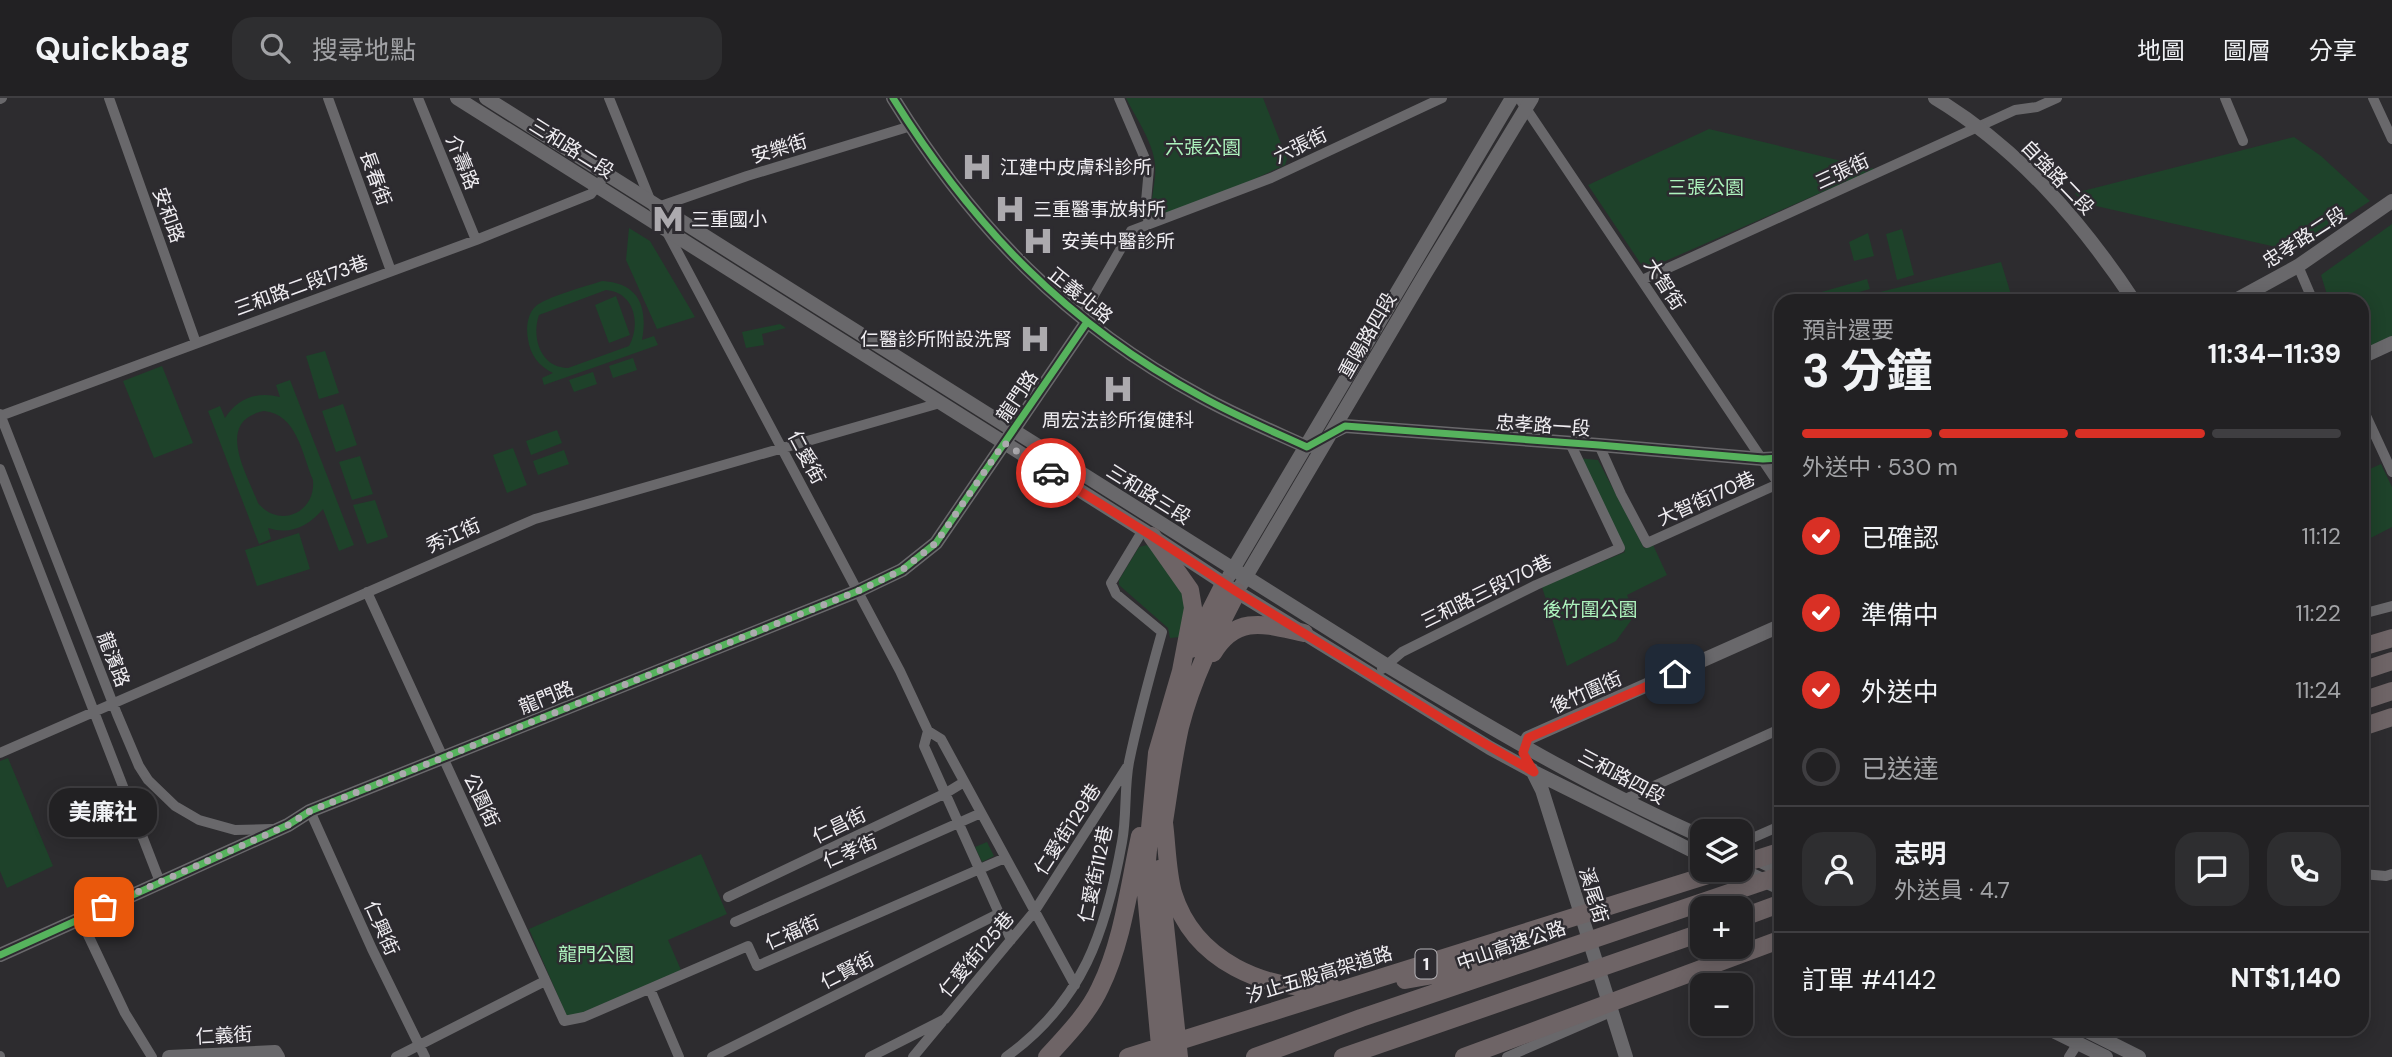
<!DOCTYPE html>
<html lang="zh-TW">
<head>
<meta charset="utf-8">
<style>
	:root { --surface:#222123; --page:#2e2e30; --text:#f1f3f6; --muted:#a2a3a6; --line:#3f3e41; --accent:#d93025 }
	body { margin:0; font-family:"DM Sans","Noto Sans TC",sans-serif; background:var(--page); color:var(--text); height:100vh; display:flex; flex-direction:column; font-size:26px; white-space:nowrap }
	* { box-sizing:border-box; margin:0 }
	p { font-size:23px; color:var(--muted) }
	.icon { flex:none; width:38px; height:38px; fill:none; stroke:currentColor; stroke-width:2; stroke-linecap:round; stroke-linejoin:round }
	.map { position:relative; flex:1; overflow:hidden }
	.panel { position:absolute; left:1774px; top:196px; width:595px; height:742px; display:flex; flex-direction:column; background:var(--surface); border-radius:21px; box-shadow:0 4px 18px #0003,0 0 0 2px var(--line) }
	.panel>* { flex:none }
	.controls { position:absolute; left:1690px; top:721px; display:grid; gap:14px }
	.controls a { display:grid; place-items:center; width:63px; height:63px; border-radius:14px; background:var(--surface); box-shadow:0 4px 18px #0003,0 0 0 2px var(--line); font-size:35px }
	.pin { position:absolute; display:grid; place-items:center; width:60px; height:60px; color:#fff; margin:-30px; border-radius:14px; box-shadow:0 4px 10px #0006 }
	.courier { position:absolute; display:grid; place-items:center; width:70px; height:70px; margin:-35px; border:5px solid #d93025; border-radius:50%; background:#fff; color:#222; box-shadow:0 2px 9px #0007 }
	.bubble { position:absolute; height:49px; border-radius:21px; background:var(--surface); box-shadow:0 4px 18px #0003,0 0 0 2px var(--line); font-size:23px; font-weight:700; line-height:49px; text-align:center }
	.head em { font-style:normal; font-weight:700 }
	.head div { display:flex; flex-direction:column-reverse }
	.head { display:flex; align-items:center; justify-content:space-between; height:119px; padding:0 28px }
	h1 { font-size:46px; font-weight:700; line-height:52px }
	.bar { display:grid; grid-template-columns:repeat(4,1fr); gap:10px 7px; align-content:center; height:84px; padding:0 28px }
	.bar i { height:9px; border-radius:5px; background:var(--line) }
	.bar .current { background:var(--accent) }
	.bar p { grid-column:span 4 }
	.line { display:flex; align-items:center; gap:18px; padding:0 28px; border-top:2px solid var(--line) }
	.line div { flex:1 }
	.round { display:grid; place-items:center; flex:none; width:74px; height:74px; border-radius:21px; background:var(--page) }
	ol { padding:0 28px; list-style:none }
	li { display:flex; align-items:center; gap:21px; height:77px }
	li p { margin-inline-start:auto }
	li .icon { padding:7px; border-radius:50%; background:var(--accent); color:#fff; stroke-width:4 }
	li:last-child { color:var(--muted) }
	li i { width:38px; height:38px; border:4px solid var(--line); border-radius:50% }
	header { display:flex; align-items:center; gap:42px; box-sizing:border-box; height:98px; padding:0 35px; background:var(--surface); border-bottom:2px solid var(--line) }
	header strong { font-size:33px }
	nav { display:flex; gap:38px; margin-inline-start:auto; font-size:24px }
	.search { width:490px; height:63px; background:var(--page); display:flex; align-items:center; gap:18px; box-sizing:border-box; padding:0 24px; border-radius:21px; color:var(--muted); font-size:26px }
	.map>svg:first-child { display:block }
</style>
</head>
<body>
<header>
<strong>Quickbag</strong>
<div class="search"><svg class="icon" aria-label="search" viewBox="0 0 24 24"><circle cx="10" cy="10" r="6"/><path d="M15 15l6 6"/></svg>搜尋地點</div>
<nav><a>地圖</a><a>圖層</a><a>分享</a></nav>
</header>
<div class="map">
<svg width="2392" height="959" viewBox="0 0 2392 959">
	<rect width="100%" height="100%" fill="#2d2c2f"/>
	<path fill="#1e422a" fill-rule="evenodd" d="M 1126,0 L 1263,0 L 1287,61 L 1285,67 L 1228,93 L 1152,122 C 1149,103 1157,83 1155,66 C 1153,44 1136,20 1126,0 Z
		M 1709,31 L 1875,71 L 1645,172 L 1588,87 Z
		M 2294,39 L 2321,58 L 2370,103 L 2294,153 L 2083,105 L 2075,95 Z
		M 2392,126 L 2392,239 L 2363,253 L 2362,203 L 2329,203 L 2321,177 Z
		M 629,130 L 650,143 L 695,219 L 657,231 L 626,162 Z
		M 1902,131 L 1914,177 L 1897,182 L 1886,136 Z
		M 1868,135 L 1874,158 L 1854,163 L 1849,144 Z
		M 2001,164 L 2013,203 L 1864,203 L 1872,196 Z
		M 1867,181 L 1870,191 L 1828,203 L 1812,203 L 1811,197 Z
		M 602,183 C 639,185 648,209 642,242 L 654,238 L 658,247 L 544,287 L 542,280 L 553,275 C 539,268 530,257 528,241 C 526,231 527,217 535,209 C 545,199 587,188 602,183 ZM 606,192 C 635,194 641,227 629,248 L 568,270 C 541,270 531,240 539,217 Z
		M 616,198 L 630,237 L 609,245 L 595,207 Z
		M 780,226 L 786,230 L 762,236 L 764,247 L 746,250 L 742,234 Z
		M 325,253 L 339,295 L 319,301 L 306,258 Z
		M 633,260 L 637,272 L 613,280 L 609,268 Z
		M 162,268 L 193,345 L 154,360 L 123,283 Z
		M 593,274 L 597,286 L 574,294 L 569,282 Z
		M 290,282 L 354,447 L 339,453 L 323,411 C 308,429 290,437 268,430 L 271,441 L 259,446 L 208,313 L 220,308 L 225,320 C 238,300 257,293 280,299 L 276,287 ZM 264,313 C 297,316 302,356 313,382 C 316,415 279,431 258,405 C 247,376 214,323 264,313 Z
		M 343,306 L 357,347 L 336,354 L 322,313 Z
		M 557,332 L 562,345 L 531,357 L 526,343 Z
		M 513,350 L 527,387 L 507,395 L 493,357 Z
		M 564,352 L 569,366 L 538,377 L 533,363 Z
		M 360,358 L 373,396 L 352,402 L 339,364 Z
		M 1578,360 L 1598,362 L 1644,450 L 1653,447 L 1667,477 L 1627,497 L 1635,517 L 1616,543 L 1567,568 L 1542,489 L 1625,454 Z
		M 2381,366 L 2392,389 L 2392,429 L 2363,444 L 2363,374 Z
		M 375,402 L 388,439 L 367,446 L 353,407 Z
		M 299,435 L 310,471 L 257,488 L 245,452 Z
		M 1147,447 L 1159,456 L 1186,499 L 1180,539 L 1170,540 L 1168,530 L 1119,487 L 1119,482 L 1139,449 Z
		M 8,660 L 53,768 L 7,790 L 0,773 L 0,663 Z
		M 987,744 L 994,758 L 982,764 L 975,749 Z
		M 701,756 L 727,816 L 668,842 L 681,872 L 568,921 L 529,831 Z"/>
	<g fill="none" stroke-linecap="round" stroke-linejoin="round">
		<path stroke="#69686b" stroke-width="10" d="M 109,0 L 196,245
			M 328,0 L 391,173
			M 418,0 L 476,142
			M 609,0 L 651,104 L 900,573 L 928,633 L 941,641 L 1075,887
			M 1119,0 L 1149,70 L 1145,115 L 1150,125
			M 1519,0 L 1782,391
			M 2225,0 L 2243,43
			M 2373,0 L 2392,41
			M 0,1 L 2,0
			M 658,109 L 747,78 L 911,28
			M 2298,168 L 2313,203
			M 1642,182 L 2015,12 L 2037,9 L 2057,0
			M 1087,224 L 1086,211 L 1131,133 L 1271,80 L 1442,0
			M 2362,309 L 2392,374
			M 0,316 L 117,616 L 139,668 L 148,682 L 175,708 L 199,722 L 235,732 L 272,731
			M 0,318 L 476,142 L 591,96 L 601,83
			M 1599,347 L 1621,396 L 1647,445 L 1778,386
			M 0,371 L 160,784
			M 367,494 L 564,923 L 584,919 L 748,848 L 757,868 L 1005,760
			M 2362,516 L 2392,508
			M 1382,571 L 1402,554 L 1536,487 L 1620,450 L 1570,345
			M 928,633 L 924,648 L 1011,842
			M 0,655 L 535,421 L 940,305
			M 1623,702 L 1782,630
			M 310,713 L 372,851 L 425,959
			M 1741,745 L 1782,727
			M 2362,776 L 2386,778 L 2392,776
			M 728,799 L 946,695 L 964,684
			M 80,820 L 125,915 L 152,959
			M 735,824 L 981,715
			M 650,891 L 679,959
			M 0,958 L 0,959
			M 396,959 L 545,883
			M 712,959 L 998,816
			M 870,959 L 945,921 L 1034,814 L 1127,669
			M 913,959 L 942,924
			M 1006,959 C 1083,904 1106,833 1122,744 C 1127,718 1124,690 1129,664 C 1138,620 1150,577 1162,534 L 1116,496 L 1111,485 L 1143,432
			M 1507,959 L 1611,914
			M 2069,959 L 2078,945"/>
		<path stroke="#69686b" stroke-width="14" d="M 457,0 L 1152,438 L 1237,494 L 1490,650 L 1534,674 L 1703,758
			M 486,0 L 1386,567 C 1489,629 1593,691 1703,739
			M 893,0 C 973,129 1067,226 1202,299 C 1236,318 1272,333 1307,349
			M 1935,0 C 2018,50 2081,123 2134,203
			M 2234,203 L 2298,168 L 2392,103
			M 2362,259 L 2392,245
			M 1333,334 L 1345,328 L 1599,347 L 1763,361 L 1782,360
			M 1229,478 L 1512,0
			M 1241,487 L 1425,176 L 1532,0
			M 1524,648 L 1528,640 L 1782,527
			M 1532,672 L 1542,692 L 1626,959
			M 1741,754 L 1782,773
			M 1741,772 L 1782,791
			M 0,857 L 288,727 L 310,713 L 858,493 L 902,472 L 936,445 L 1087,224
			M 2049,931 L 2106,959
			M 2083,931 L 2139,959
			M 169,959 L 275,954 L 278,959"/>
		<path stroke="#6e6466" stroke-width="18" d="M 1152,438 L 1190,492 L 1193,510 L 1181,573 L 1157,655 L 1145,784 L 1161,959
			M 2362,549 L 2392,540
			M 1191,551 L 1224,486
			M 1213,555 C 1237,515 1267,527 1304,535
			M 2362,573 L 2392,563
			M 2362,603 L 2392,593
			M 2362,629 L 2392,619
			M 1164,725 C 1167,748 1167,773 1173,795 C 1194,863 1265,894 1332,889
			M 1162,736 C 1168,701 1172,665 1180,629 C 1192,581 1214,538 1237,494
			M 1741,766 L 1782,753
			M 1159,771 L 1179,959
			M 1741,820 L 1782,805
			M 1405,882 L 1495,866
			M 1047,959 C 1066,938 1088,916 1100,890 C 1123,843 1129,788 1140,738
			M 1128,959 L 1724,772
			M 1255,959 L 1361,920 L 1782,777
			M 1343,959 L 1703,834
			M 1464,959 L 1782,841"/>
		<g stroke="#2d2b30" stroke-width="11">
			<path id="cycleway" d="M 893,0 C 973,129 1067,226 1202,299 C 1236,318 1272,333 1307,349 L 1345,328 L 1599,347 L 1763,361 L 1782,360
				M 0,857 L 288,727 L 310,713 L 858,493 L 902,472 L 936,445 L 1087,224"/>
		</g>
		<use href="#cycleway" stroke="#56b35d" stroke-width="7"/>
	</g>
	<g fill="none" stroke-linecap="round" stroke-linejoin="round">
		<path stroke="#acaaae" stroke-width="7" stroke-dasharray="0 12.6" d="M 104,809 L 288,727 L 310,713 L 858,493 L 902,472 L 936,445 L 1004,345 L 1051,375"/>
		<path stroke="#d93025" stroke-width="9" d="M 1051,375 L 1152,438 L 1237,494 L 1449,625 L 1534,674 L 1523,655 L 1528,640 L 1675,576"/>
	</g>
	<defs>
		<g id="hospital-bare" transform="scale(2.415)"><path d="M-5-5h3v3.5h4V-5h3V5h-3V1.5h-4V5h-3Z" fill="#acaaae" stroke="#2d2b30" stroke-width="2.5" paint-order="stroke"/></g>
		<g id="metro-bare" transform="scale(2.415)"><path d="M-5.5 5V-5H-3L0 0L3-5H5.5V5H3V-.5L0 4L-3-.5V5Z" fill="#acaaae" stroke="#2d2b30" stroke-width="2.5" paint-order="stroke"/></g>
	</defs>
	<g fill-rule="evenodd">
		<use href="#hospital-bare" x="977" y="69"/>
		<use href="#hospital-bare" x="1010" y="111"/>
		<use href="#metro-bare" x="668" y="121"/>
		<use href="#hospital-bare" x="1038" y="143"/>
		<use href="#hospital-bare" x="1035" y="241"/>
		<use href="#hospital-bare" x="1118" y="291"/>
	</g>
	<g text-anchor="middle" stroke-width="5" stroke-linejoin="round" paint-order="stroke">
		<rect fill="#2d2b30" stroke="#b6b4b8" stroke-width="2" x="1415.5" y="851.5" width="21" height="29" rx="5"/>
		<g font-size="18" font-weight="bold" fill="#f0eef2">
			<text x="1426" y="872">1</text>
		</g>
		<g font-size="19" fill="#f0eef2" stroke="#2d2b30">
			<text transform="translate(1300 47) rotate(-26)" y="7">六張街</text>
			<text transform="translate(572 50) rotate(32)" y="7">三和路二段</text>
			<text transform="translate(779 50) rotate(-17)" y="7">安樂街</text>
			<text transform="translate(463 64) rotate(68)" y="7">介壽路</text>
			<text transform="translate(1842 73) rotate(-25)" y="7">三張街</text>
			<text transform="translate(2058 79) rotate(46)" y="7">自強路二段</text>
			<text transform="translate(376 80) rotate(70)" y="7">長春街</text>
			<text transform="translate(169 117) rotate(70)" y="7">安和路</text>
			<text transform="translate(2304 139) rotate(-33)" y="7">忠孝路二段</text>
			<text transform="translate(1665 186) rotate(57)" y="7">大智街</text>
			<text transform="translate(301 187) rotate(-20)" y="7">三和路二段173巷</text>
			<text transform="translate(1081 197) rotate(39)" y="7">正義北路</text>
			<text transform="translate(1367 237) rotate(-60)" y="7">重陽路四段</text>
			<text transform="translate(1017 298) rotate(-56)" y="7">龍門路</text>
			<text transform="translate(1543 327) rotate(4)" y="7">忠孝路一段</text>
			<text transform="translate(807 359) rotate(62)" y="7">仁愛街</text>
			<text transform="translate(1149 396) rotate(32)" y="7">三和路三段</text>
			<text transform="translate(1706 400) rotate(-24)" y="7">大智街170巷</text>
			<text transform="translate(453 437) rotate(-24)" y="7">秀江街</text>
			<text transform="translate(1486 493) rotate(-26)" y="7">三和路三段170巷</text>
			<text transform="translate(114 561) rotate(69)" y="7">龍濱路</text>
			<text transform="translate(1586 594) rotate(-24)" y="7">後竹圍街</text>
			<text transform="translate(546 599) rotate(-22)" y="7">龍門路</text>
			<text transform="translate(1622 678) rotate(28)" y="7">三和路四段</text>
			<text transform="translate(482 702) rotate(65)" y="7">公園街</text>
			<text transform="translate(839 727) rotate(-26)" y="7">仁昌街</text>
			<text transform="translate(1067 731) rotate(-57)" y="7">仁愛街129巷</text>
			<text transform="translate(850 753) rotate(-23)" y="7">仁孝街</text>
			<text transform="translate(1095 776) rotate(-78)" y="7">仁愛街112巷</text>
			<text transform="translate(1594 797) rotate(73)" y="7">溪尾街</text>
			<text transform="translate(382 830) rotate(66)" y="7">仁興街</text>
			<text transform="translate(792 834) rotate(-24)" y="7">仁福街</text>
			<text transform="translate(1511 847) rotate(-19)" y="7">中山高速公路</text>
			<text transform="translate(976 856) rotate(-50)" y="7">仁愛街125巷</text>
			<text transform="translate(847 872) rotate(-27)" y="7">仁賢街</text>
			<text transform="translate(1319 876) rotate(-17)" y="7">汐止五股高架道路</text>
			<text transform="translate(224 937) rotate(-3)" y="7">仁義街</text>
		</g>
		<g font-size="19" fill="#adf3bd" stroke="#2d2b30">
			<text x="1203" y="56">六張公園</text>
			<text x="1706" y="96">三張公園</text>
			<text x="1590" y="518">後竹圍公園</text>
			<text x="596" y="863">龍門公園</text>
		</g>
		<g font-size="19" fill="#f0eef2" stroke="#2d2b30" text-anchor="start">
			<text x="1000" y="76">江建中皮膚科診所</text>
			<text x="1033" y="118">三重醫事放射所</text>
			<text x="691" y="128">三重國小</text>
			<text x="1061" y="150">安美中醫診所</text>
			<text x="1012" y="248" text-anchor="end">仁醫診所附設洗腎</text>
			<text x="1118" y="329" text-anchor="middle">周宏法診所復健科</text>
		</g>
	</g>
</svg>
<div class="controls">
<a><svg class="icon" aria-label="layers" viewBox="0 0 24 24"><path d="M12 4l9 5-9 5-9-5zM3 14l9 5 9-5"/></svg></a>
<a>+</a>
<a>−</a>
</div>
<div class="pin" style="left:104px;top:809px;background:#ea580c"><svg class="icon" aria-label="bag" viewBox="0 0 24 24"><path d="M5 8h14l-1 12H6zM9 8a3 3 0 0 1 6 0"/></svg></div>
<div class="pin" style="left:1675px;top:576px;background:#1f2937"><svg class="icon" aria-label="home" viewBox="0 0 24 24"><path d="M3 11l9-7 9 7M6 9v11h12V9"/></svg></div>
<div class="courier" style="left:1051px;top:375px"><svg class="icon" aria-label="car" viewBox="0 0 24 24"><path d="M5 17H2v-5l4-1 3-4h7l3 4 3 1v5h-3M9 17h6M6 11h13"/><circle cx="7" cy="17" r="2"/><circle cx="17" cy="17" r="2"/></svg></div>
<div class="bubble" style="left:49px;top:690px;width:108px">美廉社</div>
<section class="panel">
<div class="head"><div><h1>3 分鐘</h1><p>預計還要</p></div><em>11:34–11:39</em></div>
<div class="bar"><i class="current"></i><i class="current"></i><i class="current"></i><i></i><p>外送中 · 530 m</p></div>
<ol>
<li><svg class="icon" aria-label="check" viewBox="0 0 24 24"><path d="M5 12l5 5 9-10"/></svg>已確認<p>11:12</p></li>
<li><svg class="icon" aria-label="check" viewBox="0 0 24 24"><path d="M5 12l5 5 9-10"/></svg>準備中<p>11:22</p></li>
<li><svg class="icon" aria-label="check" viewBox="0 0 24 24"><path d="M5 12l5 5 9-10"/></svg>外送中<p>11:24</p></li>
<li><i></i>已送達</li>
</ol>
<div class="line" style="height:126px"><a class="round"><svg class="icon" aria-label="person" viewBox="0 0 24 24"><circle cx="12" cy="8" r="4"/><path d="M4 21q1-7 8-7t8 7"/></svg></a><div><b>志明</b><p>外送員 · 4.7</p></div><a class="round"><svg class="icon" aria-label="chat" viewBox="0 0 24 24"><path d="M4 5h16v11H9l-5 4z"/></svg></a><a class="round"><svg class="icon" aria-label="phone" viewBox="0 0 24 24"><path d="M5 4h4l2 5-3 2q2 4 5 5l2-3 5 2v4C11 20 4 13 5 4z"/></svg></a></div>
<div class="line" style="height:91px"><div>訂單 #4142</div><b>NT$1,140</b></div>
</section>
</div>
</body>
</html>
